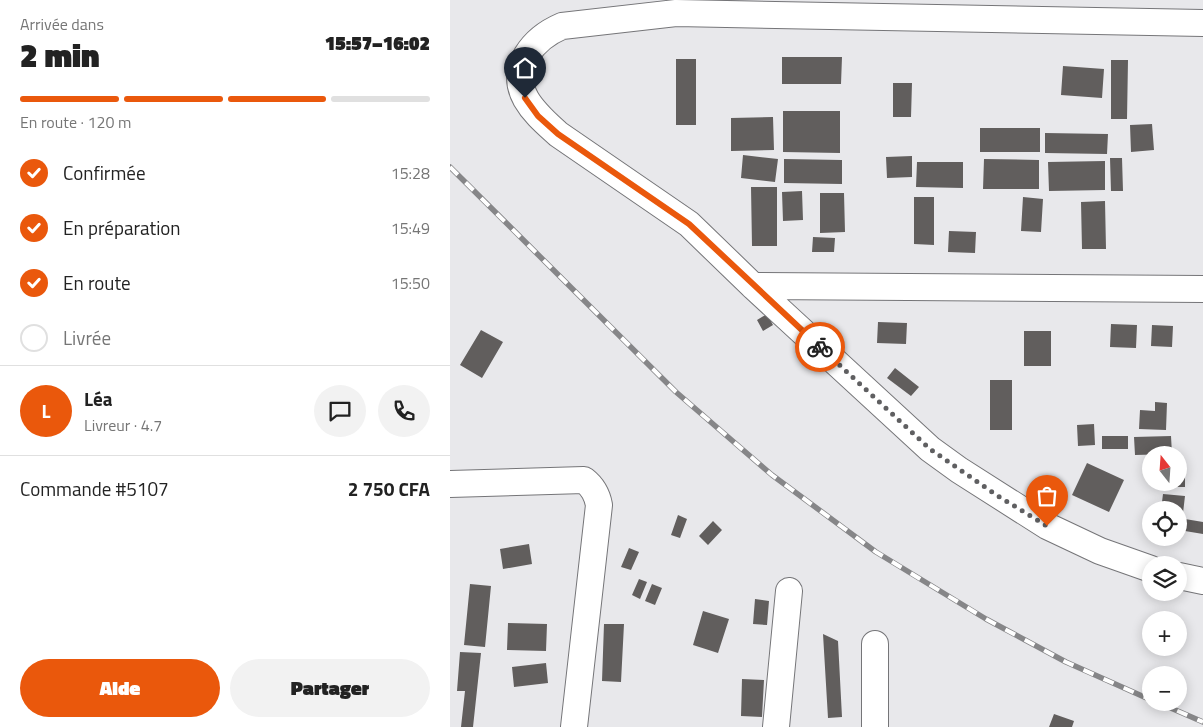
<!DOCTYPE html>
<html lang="fr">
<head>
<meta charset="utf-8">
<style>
	:root { --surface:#fff; --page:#f2f2f2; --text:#222; --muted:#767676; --line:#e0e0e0; --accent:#ea580c }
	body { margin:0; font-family:"Titillium Web",sans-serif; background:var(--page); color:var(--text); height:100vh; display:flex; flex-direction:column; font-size:19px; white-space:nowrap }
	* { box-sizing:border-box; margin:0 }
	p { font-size:16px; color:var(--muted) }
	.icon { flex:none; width:28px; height:28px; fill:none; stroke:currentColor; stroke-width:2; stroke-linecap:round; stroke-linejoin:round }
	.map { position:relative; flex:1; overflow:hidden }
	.side { display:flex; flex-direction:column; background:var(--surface); width:450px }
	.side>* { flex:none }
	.needle { width:32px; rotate:343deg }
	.controls { position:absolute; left:692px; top:446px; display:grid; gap:10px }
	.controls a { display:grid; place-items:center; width:45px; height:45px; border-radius:50%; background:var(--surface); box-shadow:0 2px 12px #0003; font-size:25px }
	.pin { position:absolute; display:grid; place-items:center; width:42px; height:42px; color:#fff; margin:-51px -21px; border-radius:50% 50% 50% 0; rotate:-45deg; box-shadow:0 0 5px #0007 }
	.pin .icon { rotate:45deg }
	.courier { position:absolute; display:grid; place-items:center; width:50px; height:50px; margin:-25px; border:4px solid #ea580c; border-radius:50%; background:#fff; color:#222; box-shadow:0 1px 6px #0007 }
	.headline em { font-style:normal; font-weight:800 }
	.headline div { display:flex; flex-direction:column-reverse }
	.headline { display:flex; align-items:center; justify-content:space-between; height:85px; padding:0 20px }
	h1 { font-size:32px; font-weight:800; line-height:38px }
	.bar { display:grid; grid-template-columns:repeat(4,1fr); gap:8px 5px; align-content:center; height:60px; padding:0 20px }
	.bar i { height:6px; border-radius:4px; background:var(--line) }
	.bar .on { background:var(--accent) }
	.bar p { grid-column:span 4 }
	.line { display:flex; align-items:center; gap:12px; padding:0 20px; border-top:1px solid var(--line) }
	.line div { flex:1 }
	.round { display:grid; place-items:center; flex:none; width:52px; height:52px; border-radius:26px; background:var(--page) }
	ol { padding:0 20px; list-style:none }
	li { display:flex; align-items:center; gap:15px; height:55px }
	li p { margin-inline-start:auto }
	li .icon { padding:5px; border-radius:50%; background:var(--accent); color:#fff; stroke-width:4 }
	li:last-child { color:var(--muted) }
	li i { width:28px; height:28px; border:2px solid var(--line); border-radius:50% }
	.button { display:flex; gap:10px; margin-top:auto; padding:10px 20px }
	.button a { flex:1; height:58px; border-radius:30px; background:var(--accent); color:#fff; font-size:20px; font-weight:800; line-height:58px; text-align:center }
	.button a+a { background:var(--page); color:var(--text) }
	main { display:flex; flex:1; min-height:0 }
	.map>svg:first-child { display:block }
</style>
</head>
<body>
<main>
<section class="side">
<div class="headline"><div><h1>2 min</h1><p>Arrivée dans</p></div><em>15:57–16:02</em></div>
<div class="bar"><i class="on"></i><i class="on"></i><i class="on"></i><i></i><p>En route · 120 m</p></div>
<ol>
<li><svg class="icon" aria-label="check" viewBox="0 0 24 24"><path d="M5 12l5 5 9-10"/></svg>Confirmée<p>15:28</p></li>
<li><svg class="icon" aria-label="check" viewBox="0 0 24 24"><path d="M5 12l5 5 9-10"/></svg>En préparation<p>15:49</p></li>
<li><svg class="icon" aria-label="check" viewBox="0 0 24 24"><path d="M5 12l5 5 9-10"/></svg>En route<p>15:50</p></li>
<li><i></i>Livrée</li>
</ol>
<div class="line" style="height:90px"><b class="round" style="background:var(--accent);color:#fff">L</b><div><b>Léa</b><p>Livreur · 4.7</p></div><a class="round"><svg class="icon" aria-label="chat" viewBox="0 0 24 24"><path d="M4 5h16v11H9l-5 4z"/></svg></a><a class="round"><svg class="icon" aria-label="phone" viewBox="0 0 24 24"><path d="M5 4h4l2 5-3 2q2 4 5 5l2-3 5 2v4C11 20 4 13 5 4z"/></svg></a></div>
<div class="line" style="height:65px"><div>Commande #5107</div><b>2 750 CFA</b></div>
<div class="button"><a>Aide</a><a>Partager</a></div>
</section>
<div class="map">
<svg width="753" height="727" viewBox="0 0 753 727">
	<rect width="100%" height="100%" fill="#e8e8eb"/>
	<path fill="#615e5d" d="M 332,57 L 392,57 L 391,84 L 332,84 Z
		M 226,59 L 246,59 L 246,125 L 226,125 Z
		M 661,60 L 678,60 L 677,119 L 661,119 Z
		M 613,66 L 654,69 L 652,98 L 611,95 Z
		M 443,83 L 462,83 L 461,117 L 443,117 Z
		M 333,111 L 390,111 L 390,153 L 333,152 Z
		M 323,117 L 324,150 L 281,151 L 281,118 Z
		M 702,124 L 704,150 L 681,152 L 680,125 Z
		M 530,128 L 590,128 L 590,152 L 530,152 Z
		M 595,133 L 658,134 L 657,154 L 595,153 Z
		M 293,155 L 328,159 L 325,182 L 291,178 Z
		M 462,156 L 462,177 L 437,178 L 436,157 Z
		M 660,158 L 672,158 L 673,191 L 661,191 Z
		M 334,159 L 392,160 L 392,184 L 334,183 Z
		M 534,159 L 589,160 L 589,189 L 533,189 Z
		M 655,161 L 655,190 L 599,191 L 598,162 Z
		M 467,162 L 513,162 L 513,188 L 466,187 Z
		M 301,187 L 327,187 L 327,246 L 302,246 Z
		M 352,191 L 353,220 L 333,221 L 332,192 Z
		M 370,193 L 394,193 L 395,232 L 370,233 Z
		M 464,197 L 484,197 L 484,245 L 464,244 Z
		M 573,197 L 593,199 L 591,232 L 571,231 Z
		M 655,201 L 656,249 L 632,249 L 631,202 Z
		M 499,231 L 526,232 L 525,253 L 498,252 Z
		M 363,237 L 385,238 L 384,252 L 362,252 Z
		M 317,314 L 323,325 L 313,331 L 307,320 Z
		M 428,322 L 457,323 L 456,344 L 427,343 Z
		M 661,324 L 687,325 L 686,348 L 660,347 Z
		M 702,325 L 723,326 L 722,347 L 701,346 Z
		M 31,330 L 53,342 L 32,378 L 10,365 Z
		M 574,331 L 601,331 L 601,366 L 574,366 Z
		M 445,368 L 469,387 L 461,396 L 437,378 Z
		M 540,380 L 562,380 L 562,430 L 540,430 Z
		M 705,402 L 717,403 L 716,430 L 689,429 L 690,410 L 705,411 Z
		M 644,424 L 645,445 L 628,446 L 627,425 Z
		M 652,436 L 678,436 L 678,449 L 652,449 Z
		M 721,436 L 722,454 L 685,455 L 684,437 Z
		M 637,463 L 674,480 L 659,512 L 622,495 Z
		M 729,465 L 735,465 L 735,487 L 725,487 L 725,482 L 729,482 Z
		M 713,494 L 735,496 L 733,513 L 729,513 L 729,510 L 711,510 Z
		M 228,515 L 237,519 L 230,538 L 221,535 Z
		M 729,518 L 753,522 L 753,534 L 729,530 Z
		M 263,521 L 272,530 L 258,545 L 249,536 Z
		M 79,544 L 82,564 L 53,569 L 50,549 Z
		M 179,548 L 189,552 L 181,570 L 171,567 Z
		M 189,579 L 197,582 L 190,599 L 182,595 Z
		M 20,584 L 41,586 L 35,647 L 14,645 Z
		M 202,584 L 212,588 L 205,605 L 195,601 Z
		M 305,599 L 319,601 L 317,625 L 303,624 Z
		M 253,611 L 279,619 L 268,653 L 243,645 Z
		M 58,623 L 97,624 L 96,651 L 57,650 Z
		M 154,624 L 174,624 L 171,682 L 152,681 Z
		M 373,634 L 388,641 L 392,717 L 378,718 Z
		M 10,652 L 31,653 L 23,727 L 11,727 L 15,691 L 7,691 Z
		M 96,663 L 98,683 L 64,687 L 62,667 Z
		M 292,679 L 314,680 L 312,717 L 291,716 Z
		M 604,714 L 624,721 L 622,727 L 599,727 Z"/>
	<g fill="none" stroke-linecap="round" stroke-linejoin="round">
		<g stroke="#757578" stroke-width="28">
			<path id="minor" d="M 303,286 L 753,289
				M 0,484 L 134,480 C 143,487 147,494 149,505 L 124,727
				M 701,569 L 650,551 L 597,526 L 509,470 L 480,449 L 303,286 L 239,224 L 108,134 C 96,123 84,113 76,99 C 58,67 84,38 112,26 L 226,13 L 753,23
				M 729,576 L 753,581
				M 326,727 L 339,591
				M 425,727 L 425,644"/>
		</g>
		<use href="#minor" stroke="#fff" stroke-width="26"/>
		<g stroke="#868688" stroke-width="5.5">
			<path id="rail" d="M 0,167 L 226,392 L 322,475 L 426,552 L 536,619 L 616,662 L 701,700
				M 707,702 L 753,722"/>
		</g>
		<use href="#rail" stroke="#fff" stroke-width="4" stroke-dasharray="11" stroke-linecap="butt"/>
	</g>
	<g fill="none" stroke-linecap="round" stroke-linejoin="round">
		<path stroke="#5f5f61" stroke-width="5" stroke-dasharray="0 9" d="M 370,347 L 480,449 L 548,496 L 597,526"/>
		<path stroke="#ea580c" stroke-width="6" d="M 75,98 L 88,116 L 108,134 L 239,224 L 370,347"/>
	</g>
</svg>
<div class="controls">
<a><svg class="needle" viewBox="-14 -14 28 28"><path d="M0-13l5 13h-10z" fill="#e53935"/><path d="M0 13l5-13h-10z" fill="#767676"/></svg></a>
<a><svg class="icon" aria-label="locate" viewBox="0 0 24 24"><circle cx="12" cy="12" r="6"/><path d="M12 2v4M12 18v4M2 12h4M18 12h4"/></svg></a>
<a><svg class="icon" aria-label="layers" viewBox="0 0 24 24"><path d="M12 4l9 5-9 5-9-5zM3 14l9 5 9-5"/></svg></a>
<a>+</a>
<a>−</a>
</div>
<div class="pin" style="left:597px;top:526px;background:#ea580c"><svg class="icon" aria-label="bag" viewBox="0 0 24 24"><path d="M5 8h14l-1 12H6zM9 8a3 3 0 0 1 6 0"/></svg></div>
<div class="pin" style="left:75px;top:98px;background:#1f2937"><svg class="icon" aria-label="home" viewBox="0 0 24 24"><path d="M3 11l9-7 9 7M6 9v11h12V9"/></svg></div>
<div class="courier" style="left:370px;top:347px"><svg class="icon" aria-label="bike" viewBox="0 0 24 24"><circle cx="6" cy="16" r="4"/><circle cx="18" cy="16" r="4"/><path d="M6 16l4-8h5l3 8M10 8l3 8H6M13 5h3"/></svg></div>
</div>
</main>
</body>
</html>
